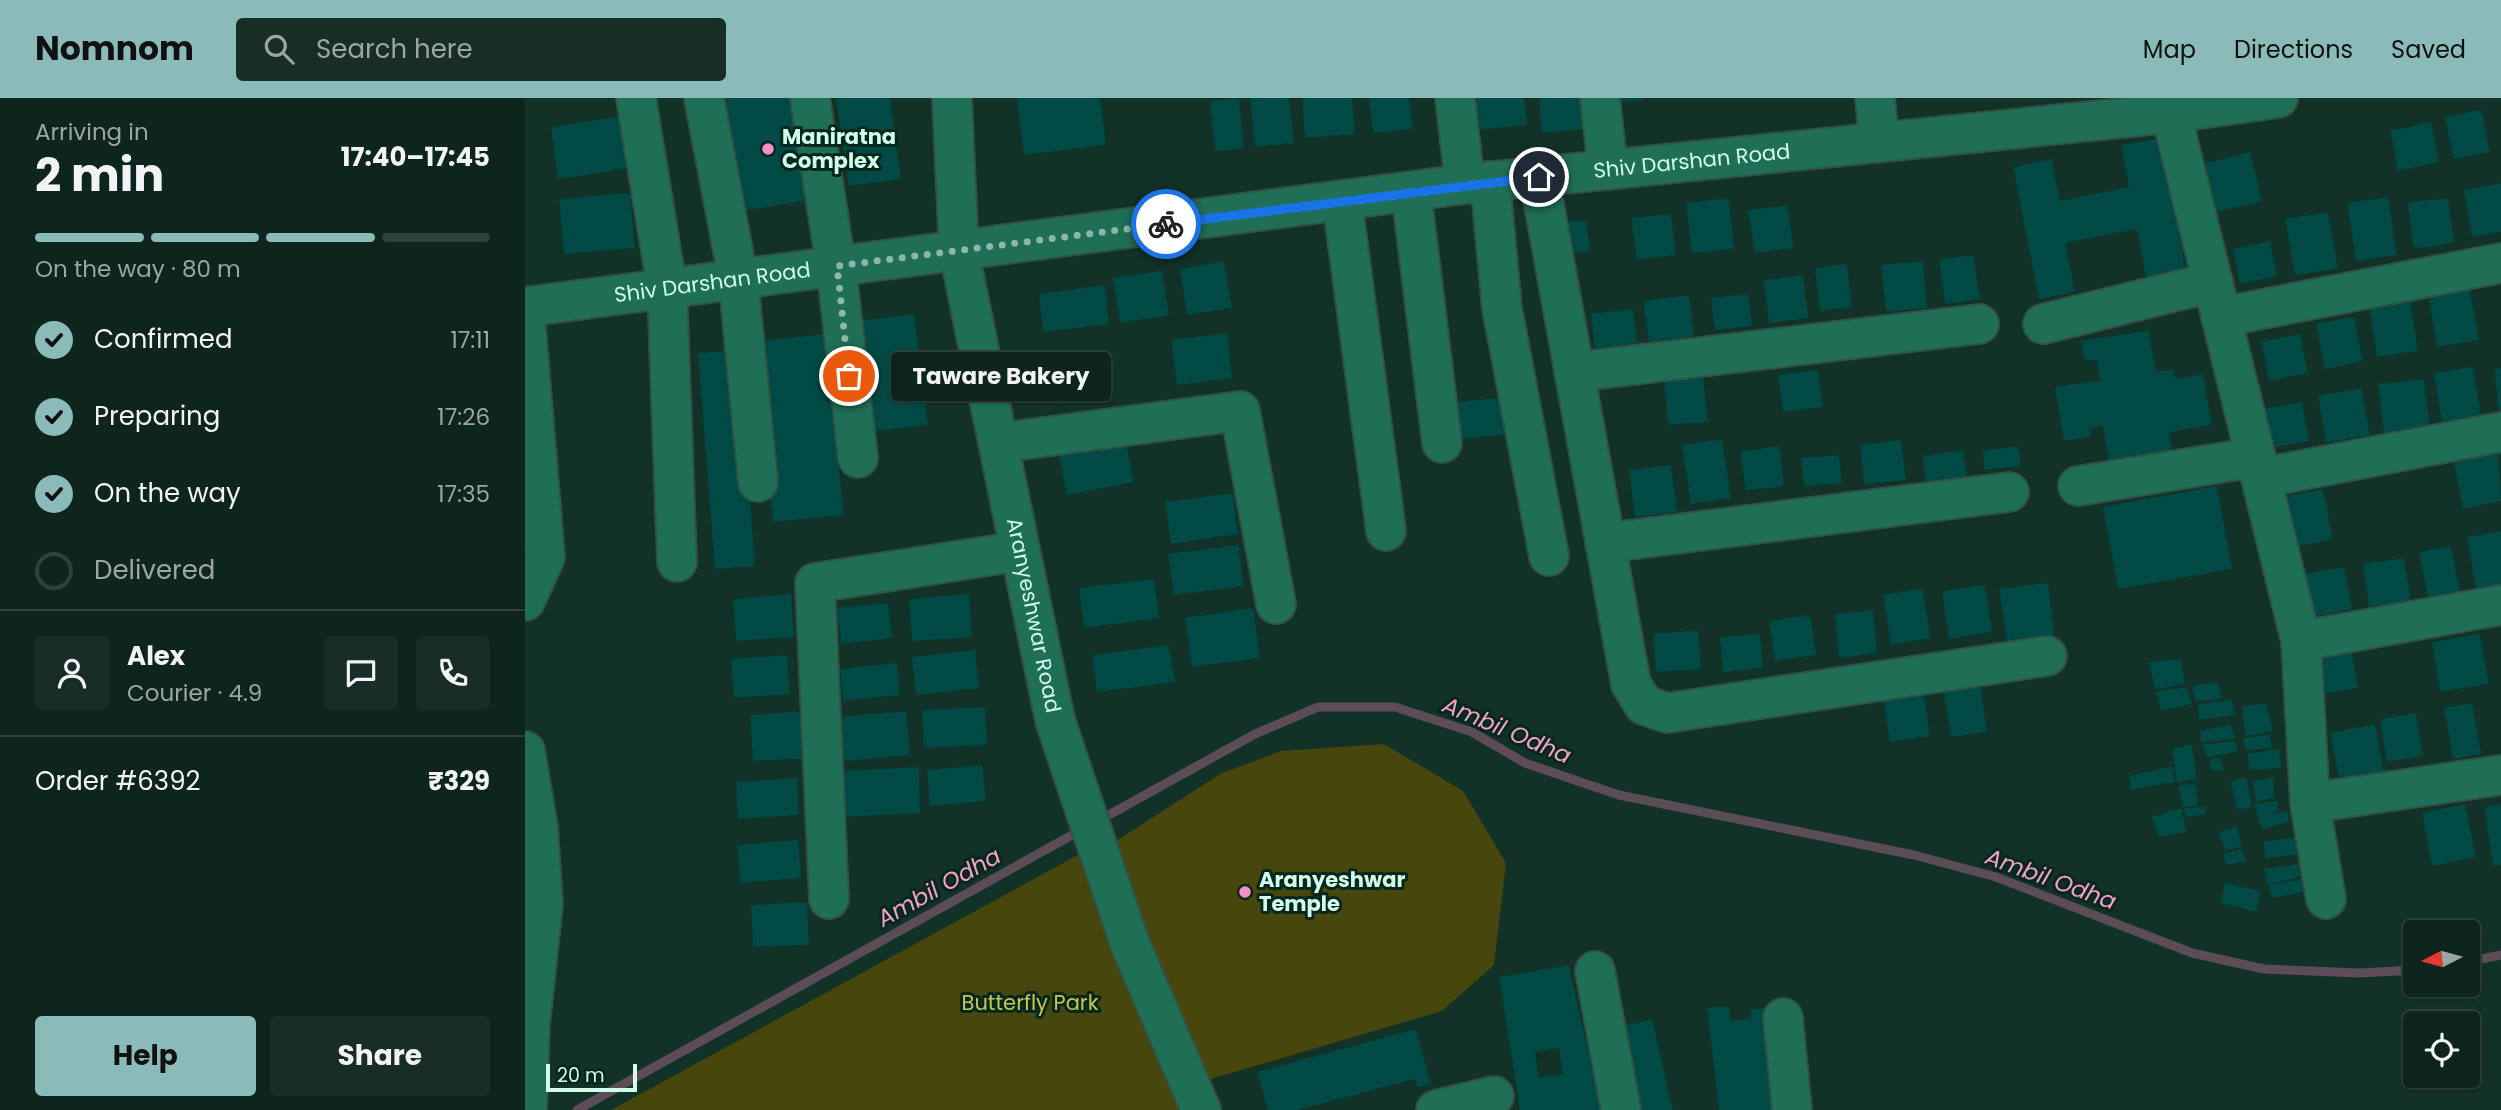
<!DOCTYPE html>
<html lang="en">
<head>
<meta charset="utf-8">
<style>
	:root { --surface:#0e251d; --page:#172d26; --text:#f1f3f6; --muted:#9ba5a4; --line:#2e423b; --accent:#8bbbb9 }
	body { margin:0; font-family:Poppins,sans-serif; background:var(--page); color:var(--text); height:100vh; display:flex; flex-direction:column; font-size:26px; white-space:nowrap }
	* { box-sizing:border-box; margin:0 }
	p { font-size:23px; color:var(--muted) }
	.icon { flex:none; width:38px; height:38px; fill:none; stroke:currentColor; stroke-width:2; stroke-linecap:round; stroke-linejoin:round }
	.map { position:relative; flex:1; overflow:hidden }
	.sheet { display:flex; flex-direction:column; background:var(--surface); width:525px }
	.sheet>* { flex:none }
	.needle { width:46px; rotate:264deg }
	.tools { position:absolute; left:1878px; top:822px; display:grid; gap:14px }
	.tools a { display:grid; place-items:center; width:77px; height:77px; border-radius:7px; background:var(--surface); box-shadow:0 2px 5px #0004,0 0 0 2px var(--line); font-size:35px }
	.scale { position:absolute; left:21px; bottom:18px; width:91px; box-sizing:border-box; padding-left:7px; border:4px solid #d0feeb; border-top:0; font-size:19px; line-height:24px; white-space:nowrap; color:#d0feeb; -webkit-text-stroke:5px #07271d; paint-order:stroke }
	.pin { position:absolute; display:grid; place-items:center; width:60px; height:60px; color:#fff; margin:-30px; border:4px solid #fff; border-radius:50%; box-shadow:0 2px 7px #0007 }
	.courier { position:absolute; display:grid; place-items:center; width:70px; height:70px; margin:-35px; border:5px solid #1a73e8; border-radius:50%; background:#fff; color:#222; box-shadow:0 2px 9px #0007 }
	.bubble { position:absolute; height:49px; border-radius:7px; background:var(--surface); box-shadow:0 2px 5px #0004,0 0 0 2px var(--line); font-size:23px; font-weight:700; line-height:49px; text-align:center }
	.summary em { font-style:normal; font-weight:700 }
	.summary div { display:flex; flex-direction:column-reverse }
	.summary { display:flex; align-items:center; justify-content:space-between; height:119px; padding:0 35px }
	h1 { font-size:46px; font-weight:700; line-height:52px }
	.bar { display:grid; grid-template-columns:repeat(4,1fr); gap:10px 7px; align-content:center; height:84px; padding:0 35px }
	.bar i { height:9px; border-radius:5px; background:var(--line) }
	.bar .selected { background:var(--accent) }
	.bar p { grid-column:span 4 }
	.line { display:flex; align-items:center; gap:18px; padding:0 35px; border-top:2px solid var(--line) }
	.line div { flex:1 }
	.round { display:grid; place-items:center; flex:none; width:74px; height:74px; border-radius:7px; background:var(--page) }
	ol { padding:0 35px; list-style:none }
	li { display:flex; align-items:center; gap:21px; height:77px }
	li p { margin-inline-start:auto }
	li .icon { padding:7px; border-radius:50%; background:var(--accent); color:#111; stroke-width:4 }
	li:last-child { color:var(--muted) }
	li i { width:38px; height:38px; border:4px solid var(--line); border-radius:50% }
	.primary-button { display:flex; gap:14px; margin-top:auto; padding:14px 35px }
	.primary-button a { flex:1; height:80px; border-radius:7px; background:var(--accent); color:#111; font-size:28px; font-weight:700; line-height:80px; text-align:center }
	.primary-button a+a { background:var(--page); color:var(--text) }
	header { display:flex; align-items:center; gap:42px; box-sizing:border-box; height:98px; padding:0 35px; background:var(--accent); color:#111 }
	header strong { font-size:33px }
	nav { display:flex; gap:38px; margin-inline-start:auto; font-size:24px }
	.search { width:490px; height:63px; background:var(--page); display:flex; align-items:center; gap:18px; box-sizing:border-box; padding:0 24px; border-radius:7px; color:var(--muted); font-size:26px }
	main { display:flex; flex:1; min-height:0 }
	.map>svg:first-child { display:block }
</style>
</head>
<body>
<header>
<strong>Nomnom</strong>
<div class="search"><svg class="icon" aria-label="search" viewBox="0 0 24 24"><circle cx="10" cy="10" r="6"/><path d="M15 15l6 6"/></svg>Search here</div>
<nav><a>Map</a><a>Directions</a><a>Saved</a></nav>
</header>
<main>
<section class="sheet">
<div class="summary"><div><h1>2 min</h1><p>Arriving in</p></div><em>17:40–17:45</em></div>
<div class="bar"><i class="selected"></i><i class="selected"></i><i class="selected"></i><i></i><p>On the way · 80 m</p></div>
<ol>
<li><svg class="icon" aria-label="check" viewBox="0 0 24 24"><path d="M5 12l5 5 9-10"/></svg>Confirmed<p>17:11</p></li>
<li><svg class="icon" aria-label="check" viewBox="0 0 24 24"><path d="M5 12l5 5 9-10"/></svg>Preparing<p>17:26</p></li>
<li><svg class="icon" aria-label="check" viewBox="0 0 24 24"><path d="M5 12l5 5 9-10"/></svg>On the way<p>17:35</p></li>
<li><i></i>Delivered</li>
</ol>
<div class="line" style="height:126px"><a class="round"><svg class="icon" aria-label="person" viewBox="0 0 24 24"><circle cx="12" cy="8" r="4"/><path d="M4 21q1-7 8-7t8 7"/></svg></a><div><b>Alex</b><p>Courier · 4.9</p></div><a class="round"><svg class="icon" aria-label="chat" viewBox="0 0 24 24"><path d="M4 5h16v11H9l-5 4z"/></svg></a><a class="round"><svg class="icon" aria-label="phone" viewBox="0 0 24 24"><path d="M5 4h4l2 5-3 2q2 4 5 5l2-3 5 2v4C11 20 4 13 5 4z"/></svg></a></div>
<div class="line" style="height:91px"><div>Order #6392</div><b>₹329</b></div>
<div class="primary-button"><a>Help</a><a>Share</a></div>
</section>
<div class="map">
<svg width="1976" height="1012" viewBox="0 0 1976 1012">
	<rect width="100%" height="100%" fill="#123127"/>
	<path fill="#47460d" d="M 859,646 L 938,693 L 981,765 L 969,867 L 917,913 L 665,987 L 574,754 L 695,676 L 756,653 Z
		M 562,752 L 661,1009 L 653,1012 L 86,1012 Z"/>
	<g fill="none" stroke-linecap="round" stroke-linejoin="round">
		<path stroke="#5c4c57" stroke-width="9" d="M 573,723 L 730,636 L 793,609 L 870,609 L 947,634 L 1000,665 L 1094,697 L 1389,757 L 1471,779 L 1667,855 L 1739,871 L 1834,875 L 1890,872
			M 1942,864 L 1976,857
			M 52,1012 L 558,731"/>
	</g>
	<path fill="#004945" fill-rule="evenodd" d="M 195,0 L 274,0 L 291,101 L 213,114 Z
		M 311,0 L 365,0 L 376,81 L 324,88 Z
		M 492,0 L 575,0 L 581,47 L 499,57 Z
		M 714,0 L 719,50 L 690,53 L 685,3 Z
		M 725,0 L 764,0 L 769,45 L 730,49 Z
		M 777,0 L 827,0 L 830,36 L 780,40 Z
		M 844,0 L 884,0 L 888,31 L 848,35 Z
		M 947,0 L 999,0 L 1002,27 L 950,32 Z
		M 1014,0 L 1068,0 L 1071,30 L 1017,35 Z
		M 1083,0 L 1118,0 L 1119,2 L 1084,5 Z
		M 1956,11 L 1965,54 L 1929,61 L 1920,20 Z
		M 98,18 L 105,70 L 33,81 L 26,29 Z
		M 1906,24 L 1914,64 L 1873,73 L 1865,33 Z
		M 1635,40 L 1661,172 L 1621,180 L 1612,131 L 1540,145 L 1550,194 L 1514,201 L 1488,69 L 1527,61 L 1535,103 L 1604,89 L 1596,47 Z
		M 1725,54 L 1737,103 L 1688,115 L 1677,66 Z
		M 1976,85 L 1976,134 L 1947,139 L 1939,92 Z
		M 105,95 L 110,150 L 39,156 L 34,101 Z
		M 1863,99 L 1872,157 L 1831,163 L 1822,105 Z
		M 1204,100 L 1209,151 L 1167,155 L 1161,105 Z
		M 1923,100 L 1929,145 L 1889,151 L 1883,105 Z
		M 1262,107 L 1269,150 L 1230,155 L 1223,112 Z
		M 1803,114 L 1813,170 L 1770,178 L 1760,121 Z
		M 1146,116 L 1151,157 L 1112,162 L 1106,120 Z
		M 1061,122 L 1065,153 L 1046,155 L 1042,124 Z
		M 1745,143 L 1752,178 L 1715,186 L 1708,151 Z
		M 1448,157 L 1455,201 L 1420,206 L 1414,162 Z
		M 699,163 L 707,210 L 662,217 L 655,171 Z
		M 1398,163 L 1402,210 L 1361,214 L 1356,167 Z
		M 1322,166 L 1327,209 L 1295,213 L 1290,170 Z
		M 637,173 L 644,217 L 595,225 L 588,180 Z
		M 1278,177 L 1283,220 L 1244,225 L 1239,182 Z
		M 580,187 L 584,226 L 518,234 L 514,196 Z
		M 1944,188 L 1954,242 L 1912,249 L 1903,195 Z
		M 1884,195 L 1893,253 L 1852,259 L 1843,202 Z
		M 1223,196 L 1227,228 L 1190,232 L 1186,200 Z
		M 1164,197 L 1169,238 L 1124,244 L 1118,203 Z
		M 1108,211 L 1112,245 L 1070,250 L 1066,216 Z
		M 389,216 L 403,327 L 334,335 L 321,224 Z
		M 1829,219 L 1838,263 L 1800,271 L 1791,226 Z
		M 1624,232 L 1631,274 L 1648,271 L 1650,281 L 1678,276 L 1687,327 L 1644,334 L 1648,359 L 1585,369 L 1578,328 L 1565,330 L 1567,338 L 1539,343 L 1530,289 L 1575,282 L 1572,262 L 1560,263 L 1556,243 Z
		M 702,235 L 707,280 L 652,287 L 646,242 Z
		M 299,236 L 319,417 L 248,424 L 229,244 Z
		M 1775,236 L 1783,275 L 1744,283 L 1736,244 Z
		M 214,252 L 230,468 L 190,471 L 173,255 Z
		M 576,252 L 583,299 L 534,306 L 527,259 Z
		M 1948,269 L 1956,318 L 1917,324 L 1909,275 Z
		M 1976,270 L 1976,313 L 1974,314 L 1969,271 Z
		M 1293,272 L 1298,309 L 1258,314 L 1253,277 Z
		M 1178,278 L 1183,324 L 1143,327 L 1139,281 Z
		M 1899,281 L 1905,330 L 1859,336 L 1853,286 Z
		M 1836,290 L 1845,337 L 1801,345 L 1793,298 Z
		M 982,299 L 986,336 L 926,342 L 922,305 Z
		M 1777,304 L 1784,343 L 1745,350 L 1738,311 Z
		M 1197,341 L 1206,400 L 1166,406 L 1157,347 Z
		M 1376,342 L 1381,382 L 1339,386 L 1335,347 Z
		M 601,344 L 609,384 L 542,397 L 534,357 Z
		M 1254,348 L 1259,388 L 1221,393 L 1215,354 Z
		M 1493,348 L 1496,368 L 1460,372 L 1457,353 Z
		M 1973,351 L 1976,403 L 1938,411 L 1928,360 Z
		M 1438,352 L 1442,380 L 1401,386 L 1398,358 Z
		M 1314,357 L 1317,385 L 1279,388 L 1276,360 Z
		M 1146,367 L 1152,414 L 1110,419 L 1104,372 Z
		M 1692,388 L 1707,471 L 1593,491 L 1578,409 Z
		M 1798,391 L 1808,441 L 1767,450 L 1757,399 Z
		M 708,395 L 713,436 L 646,446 L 640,404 Z
		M 1976,433 L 1976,491 L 1952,495 L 1942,439 Z
		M 713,447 L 719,488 L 649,497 L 643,456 Z
		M 1926,448 L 1936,500 L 1904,506 L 1894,454 Z
		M 1879,460 L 1886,503 L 1844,509 L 1838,466 Z
		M 1819,469 L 1827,511 L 1787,519 L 1779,476 Z
		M 629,481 L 634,520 L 559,530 L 554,490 Z
		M 1523,485 L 1530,544 L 1483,550 L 1474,491 Z
		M 1460,487 L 1467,534 L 1424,541 L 1417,493 Z
		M 1397,490 L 1406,540 L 1366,547 L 1358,497 Z
		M 266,496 L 269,539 L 211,543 L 208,501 Z
		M 444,496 L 447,539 L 387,543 L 384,501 Z
		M 363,505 L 367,540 L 316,546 L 312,510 Z
		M 728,510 L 735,560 L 667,569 L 660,520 Z
		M 1348,512 L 1352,555 L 1314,560 L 1310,516 Z
		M 1285,517 L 1291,557 L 1250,563 L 1244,523 Z
		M 1173,532 L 1176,571 L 1131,574 L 1128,536 Z
		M 1235,536 L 1238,570 L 1198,574 L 1195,539 Z
		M 1955,536 L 1964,586 L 1915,594 L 1907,544 Z
		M 644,547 L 650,584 L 572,594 L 567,557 Z
		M 1826,551 L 1833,590 L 1798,596 L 1791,558 Z
		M 450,552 L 454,590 L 391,597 L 387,559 Z
		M 262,557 L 265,596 L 209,600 L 206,561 Z
		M 1656,561 L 1660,586 L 1630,591 L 1624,564 Z
		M 372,565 L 375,597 L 318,603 L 315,571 Z
		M 1396,579 L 1405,638 L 1365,644 L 1356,585 Z
		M 1693,584 L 1697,601 L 1670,603 L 1667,588 Z
		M 1455,585 L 1462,634 L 1426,639 L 1418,589 Z
		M 1661,589 L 1667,606 L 1636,613 L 1631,594 Z
		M 1707,602 L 1711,617 L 1674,622 L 1673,606 Z
		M 1741,605 L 1748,633 L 1720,638 L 1717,609 Z
		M 1947,605 L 1956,656 L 1928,661 L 1919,610 Z
		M 460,609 L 462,647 L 399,650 L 397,612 Z
		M 285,613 L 288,660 L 228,663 L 225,617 Z
		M 381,613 L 385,657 L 319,663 L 315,619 Z
		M 1891,615 L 1898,658 L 1862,664 L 1855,621 Z
		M 1705,626 L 1710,641 L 1676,644 L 1675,633 Z
		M 1850,626 L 1859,676 L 1815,685 L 1805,635 Z
		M 1745,636 L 1747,650 L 1720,652 L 1718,640 Z
		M 1710,643 L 1713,654 L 1682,659 L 1677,647 Z
		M 1667,646 L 1672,681 L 1652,684 L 1647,651 Z
		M 1754,651 L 1756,670 L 1725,672 L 1722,656 Z
		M 1695,660 L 1699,672 L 1686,673 L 1684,661 Z
		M 457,667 L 461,703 L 405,708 L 402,672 Z
		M 1647,668 L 1650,684 L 1606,692 L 1604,678 Z
		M 394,669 L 395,715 L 318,719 L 316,673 Z
		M 1721,679 L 1727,709 L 1713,712 L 1705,684 Z
		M 1749,679 L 1749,700 L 1731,703 L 1728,683 Z
		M 272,680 L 274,717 L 213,721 L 211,684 Z
		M 1670,685 L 1673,707 L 1658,709 L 1653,688 Z
		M 1753,703 L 1753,712 L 1745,716 L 1762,713 L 1765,723 L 1737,732 L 1729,706 Z
		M 1940,706 L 1951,759 L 1907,768 L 1897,715 Z
		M 1976,706 L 1976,767 L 1968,768 L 1959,709 Z
		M 1680,708 L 1681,716 L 1661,719 L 1659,711 Z
		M 1656,710 L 1662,734 L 1633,739 L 1627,719 Z
		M 1712,728 L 1717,749 L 1700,752 L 1694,734 Z
		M 1772,739 L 1776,755 L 1741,761 L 1738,744 Z
		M 273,742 L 276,780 L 216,785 L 212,747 Z
		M 1717,751 L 1722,763 L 1701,767 L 1698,756 Z
		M 1774,766 L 1778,778 L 1742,787 L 1739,771 Z
		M 1777,781 L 1779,794 L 1746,800 L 1744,787 Z
		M 1700,784 L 1736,794 L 1731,814 L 1696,805 Z
		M 282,804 L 284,847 L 228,849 L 226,807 Z
		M 1044,867 L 1076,1012 L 995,1012 L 974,879 ZM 1034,950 L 1038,976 L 1014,980 L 1010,954 Z
		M 1204,908 L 1206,923 L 1226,921 L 1225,912 L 1244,910 L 1256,1012 L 1194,1012 L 1182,910 Z
		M 1127,921 L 1148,1012 L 1110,1012 L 1091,930 Z
		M 891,931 L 906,986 L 893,989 L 890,981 L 773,1012 L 743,1012 L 732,974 Z"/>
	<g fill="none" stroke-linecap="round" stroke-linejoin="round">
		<g stroke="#325044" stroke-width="42">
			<g id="minor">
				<path d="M 111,0 L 142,189 L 152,464"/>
				<path d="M 179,0 L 213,179 L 233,384"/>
				<path d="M 285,0 L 311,168 L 333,360"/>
				<path id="s1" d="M 427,0 L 434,154 L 530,622 L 605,846 L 676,1012"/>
				<path d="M 930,0 L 940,86"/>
				<path d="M 1075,0 L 1083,72"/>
				<path d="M 1350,0 L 1354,44"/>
				<path d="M 1646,15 L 1776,543 L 1785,705 L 1801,801"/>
				<path d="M 1014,79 L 1106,586 L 1119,607 L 1142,615 L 1522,558"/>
				<path d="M 965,83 L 977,210 L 1024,458"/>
				<path d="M 886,93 L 917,345"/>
				<path d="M 817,102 L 861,433"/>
				<path id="s2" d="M 0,209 L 940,86 L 1646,15 L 1753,0"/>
				<path d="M 0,218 L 20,459 L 0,503"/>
				<path d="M 1696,219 L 1976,165"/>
				<path d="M 1518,226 L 1688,184"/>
				<path d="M 1049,274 L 1454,226"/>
				<path d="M 473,345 L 715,313 L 751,506"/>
				<path d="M 1736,380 L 1976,334"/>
				<path d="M 1553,388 L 1731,359"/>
				<path d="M 1080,445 L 1484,394"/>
				<path d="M 1776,543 L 1976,507"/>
				<path d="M 0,653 L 13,730 L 18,806 L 5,926 L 2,1012"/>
				<path d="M 1785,705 L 1976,677"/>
				<path d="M 304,801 L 290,485 L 495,453"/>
				<path d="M 1070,873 L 1096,1012"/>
				<path d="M 1258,920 L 1267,1012"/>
				<path d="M 911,1012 L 969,998"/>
			</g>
		</g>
		<use href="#minor" stroke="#1f6e56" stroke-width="38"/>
	</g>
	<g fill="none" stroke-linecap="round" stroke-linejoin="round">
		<path stroke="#8eb6a6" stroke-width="7" stroke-dasharray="0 12.6" d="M 324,278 L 312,168 L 641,126"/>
		<path stroke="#1a73e8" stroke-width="9" d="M 641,126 L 1014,79"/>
	</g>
	<g fill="#fa8fc7" stroke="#07271d" stroke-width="2.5">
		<circle cx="243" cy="51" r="7"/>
		<circle cx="720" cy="794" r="7"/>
	</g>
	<g text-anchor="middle" stroke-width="6" stroke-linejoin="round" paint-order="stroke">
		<g font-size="21" font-weight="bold" fill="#d0feeb" stroke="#07271d" text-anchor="start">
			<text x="257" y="46">Maniratna<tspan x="257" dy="24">Complex</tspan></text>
			<text x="734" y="789">Aranyeshwar<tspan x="734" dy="24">Temple</tspan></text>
		</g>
		<g font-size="21" fill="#d0feeb" stroke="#07271d">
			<text dy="7" stroke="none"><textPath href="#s2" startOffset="1176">Shiv Darshan Road</textPath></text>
			<text dy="7" stroke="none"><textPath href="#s2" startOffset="189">Shiv Darshan Road</textPath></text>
			<text dy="7" stroke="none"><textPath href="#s1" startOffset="525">Aranyeshwar Road</textPath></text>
		</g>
		<g font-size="21" fill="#c6c54e" stroke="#07271d">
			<text x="505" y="912">Butterfly Park</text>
		</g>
		<g font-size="23" font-style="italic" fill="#f4a0ca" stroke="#07271d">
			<text transform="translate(982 632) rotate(23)" y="8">Ambil Odha</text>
			<text transform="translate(1526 781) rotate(20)" y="8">Ambil Odha</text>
			<text transform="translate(414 789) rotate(-29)" y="8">Ambil Odha</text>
		</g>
	</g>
</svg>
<div class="tools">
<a><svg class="needle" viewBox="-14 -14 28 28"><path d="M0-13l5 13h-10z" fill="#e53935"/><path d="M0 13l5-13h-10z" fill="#9ba5a4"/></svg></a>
<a><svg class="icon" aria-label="locate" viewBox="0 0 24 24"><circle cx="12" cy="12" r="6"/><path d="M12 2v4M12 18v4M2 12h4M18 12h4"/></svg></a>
</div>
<div class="scale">20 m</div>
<div class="pin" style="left:324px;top:278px;background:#ea580c"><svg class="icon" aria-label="bag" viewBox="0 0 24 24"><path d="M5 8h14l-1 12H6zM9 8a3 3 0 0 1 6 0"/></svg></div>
<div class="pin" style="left:1014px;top:79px;background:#1f2937"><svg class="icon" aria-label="home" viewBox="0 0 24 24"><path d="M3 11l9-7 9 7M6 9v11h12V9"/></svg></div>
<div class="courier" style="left:641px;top:126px"><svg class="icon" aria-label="bike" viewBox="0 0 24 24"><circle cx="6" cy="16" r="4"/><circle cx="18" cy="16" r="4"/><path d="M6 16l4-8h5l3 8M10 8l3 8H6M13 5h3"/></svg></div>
<div class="bubble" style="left:366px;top:254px;width:220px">Taware Bakery</div>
</div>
</main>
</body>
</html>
